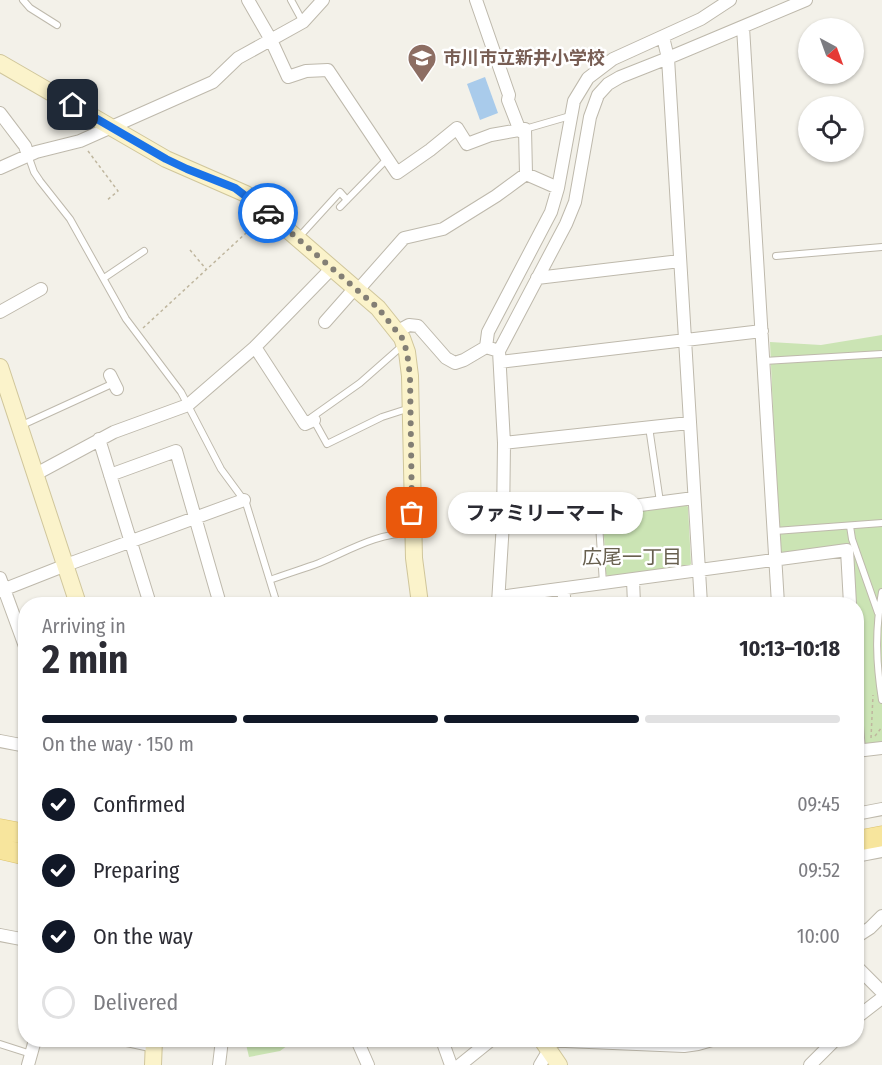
<!DOCTYPE html>
<html lang="en">
<head>
<meta charset="utf-8">
<style>
	:root { --surface:#fff; --page:#f7f7f7; --text:#2b2b33; --muted:#7c7c81; --line:#e1e1e2; --accent:#111827 }
	body { margin:0; font-family:"Fira Sans Condensed","Noto Sans JP",sans-serif; background:var(--page); color:var(--text); height:100vh; display:flex; flex-direction:column; font-size:22px; white-space:nowrap }
	* { box-sizing:border-box; margin:0 }
	p { font-size:20px; color:var(--muted) }
	.icon { flex:none; width:33px; height:33px; fill:none; stroke:currentColor; stroke-width:2; stroke-linecap:round; stroke-linejoin:round }
	.map { position:relative; flex:1; overflow:hidden }
	.drawer { position:absolute; left:18px; top:597px; width:846px; height:450px; display:flex; flex-direction:column; background:var(--surface); border-radius:24px; box-shadow:0 2px 4px #0004 }
	.drawer>* { flex:none }
	.needle { width:39px; rotate:139deg }
	.controls { position:absolute; left:798px; top:18px; display:grid; gap:12px }
	.controls a { display:grid; place-items:center; width:66px; height:66px; border-radius:50%; background:var(--surface); box-shadow:0 2px 4px #0004; font-size:30px }
	.pin { position:absolute; display:grid; place-items:center; width:51px; height:51px; color:#fff; margin:-26px; border-radius:12px; box-shadow:0 3px 9px #0006 }
	.courier { position:absolute; display:grid; place-items:center; width:60px; height:60px; margin:-30px; border:4px solid #1a73e8; border-radius:50%; background:#fff; color:#222; box-shadow:0 2px 8px #0007 }
	.bubble { position:absolute; height:42px; border-radius:21px; background:var(--surface); box-shadow:0 2px 4px #0004; font-size:20px; font-weight:700; line-height:42px; text-align:center }
	.headline em { font-style:normal; font-weight:700 }
	.headline div { display:flex; flex-direction:column-reverse }
	.headline { display:flex; align-items:center; justify-content:space-between; height:102px; padding:0 24px }
	h1 { font-size:39px; font-weight:700; line-height:45px }
	.bar { display:grid; grid-template-columns:repeat(4,1fr); gap:9px 6px; align-content:center; height:72px; padding:0 24px }
	.bar i { height:8px; border-radius:4px; background:var(--line) }
	.bar .selected { background:var(--accent) }
	.bar p { grid-column:span 4 }
	ol { padding:0 24px; list-style:none }
	li { display:flex; align-items:center; gap:18px; height:66px }
	li p { margin-inline-start:auto }
	li .icon { padding:6px; border-radius:50%; background:var(--accent); color:#fff; stroke-width:4 }
	li:last-child { color:var(--muted) }
	li i { width:33px; height:33px; border:3px solid var(--line); border-radius:50% }
	.map>svg:first-child { display:block }
</style>
</head>
<body>
<div class="map">
<svg width="882" height="1065" viewBox="0 0 882 1065">
	<rect width="100%" height="100%" fill="#f3f1e9"/>
	<path fill="#cbe4b4" d="M 882,335 L 882,744 L 867,745 L 864,742 L 856,604 L 851,545 L 784,555 L 779,551 L 770,342 L 821,345 Z
		M 686,504 L 688,507 L 691,564 L 688,567 L 609,578 L 606,574 L 603,517 L 607,514 Z
		M 245,1040 L 295,1040 L 280,1051 L 249,1057 Z"/>
	<path fill="#a9cbeb" d="M 485,77 L 498,113 L 480,120 L 467,84 Z"/>
	<g fill="none" stroke-linecap="round" stroke-linejoin="round">
		<g stroke="#beb9ac" stroke-width="8">
			<path id="lane" d="M 23,0 L 30,8 L 57,25
				M 291,0 L 303,22
				M 525,129 L 570,116
				M 28,155 L 34,172 L 40,181 L 70,219 L 126,319 L 181,392 L 221,469 L 246,503 L 277,604
				M 340,207 L 387,159
				M 299,237 L 340,192 L 347,200
				M 776,256 L 882,247
				M 104,278 L 144,251
				M 402,346 L 360,383 L 312,417 L 327,444 L 382,417 L 410,408
				M 764,361 L 882,354
				M 20,426 L 114,383
				M 649,427 L 660,502
				M 598,510 L 603,583
				M 850,526 L 852,539 L 878,613
				M 775,531 L 882,523
				M 270,580 C 286,574 303,569 319,563 C 350,550 377,533 412,533
				M 882,592 C 875,630 876,662 882,700
				M 0,1044 L 31,1054"/>
		</g>
		<g stroke="#beb9ac" stroke-width="14">
			<path id="street" d="M 248,0 L 271,40 L 288,77 L 306,71 L 328,70 L 397,173 L 430,150 L 457,128 L 467,144 L 491,135 L 525,129 L 526,174
				M 476,0 L 509,95 L 508,100 L 520,131
				M 743,27 L 778,604
				M 0,113 L 25,146 L 28,155
				M 0,168 L 36,152 L 80,141 L 213,82 L 238,58 L 303,22 L 323,0
				M 537,278 L 680,261
				M 358,290 L 404,238 L 443,229 L 496,196 L 526,174 L 558,188
				M 0,312 L 41,289
				M 325,322 L 355,288
				M 398,331 L 409,325 L 418,326 L 446,358 L 455,363 L 464,360 L 486,347 L 499,351 L 504,443 L 503,523 L 498,603
				M 255,347 L 305,424 L 314,420
				M 486,347 L 488,332 L 551,212 L 558,188 L 574,101 L 588,78 L 613,59 L 701,19 L 730,0
				M 499,351 L 566,224 L 575,202 L 590,117 L 598,95 L 608,84 L 620,77 L 668,58 L 663,37
				M 500,362 L 762,331
				M 110,375 L 117,389
				M 99,439 L 150,604
				M 504,443 L 689,423
				M 36,474 L 114,432 L 188,405 L 255,347 L 332,268
				M 110,475 L 176,451 L 220,604
				M 503,523 L 694,498
				M 0,578 L 26,649
				M 633,580 L 634,604
				M 563,589 L 565,604
				M 0,591 L 66,565 L 244,500
				M 500,597 L 847,550 L 850,604
				M 701,604 L 668,58 L 806,0
				M 856,714 L 859,750
				M 0,741 L 26,746
				M 856,751 L 882,748
				M 856,814 L 882,809
				M 856,856 L 882,851
				M 0,935 L 26,940
				M 856,937 L 870,928 L 882,916
				M 856,966 L 882,992
				M 856,1018 L 882,998
				M 126,1040 L 154,1046
				M 357,1040 L 368,1065
				M 442,1040 L 451,1065
				M 542,1040 L 684,1046 L 698,1044 L 712,1040
				M 28,1065 L 35,1040
				M 219,1065 L 222,1040
				M 460,1065 L 491,1040
				M 540,1065 L 549,1050
				M 810,1065 L 835,1040"/>
		</g>
		<g stroke="#d0c69b" stroke-width="18">
			<path id="secondary" d="M 0,63 L 166,159 L 246,194 L 378,308 L 402,338 L 407,352 L 410,376 L 414,558 L 420,604
				M 0,367 L 78,604
				M 542,1040 L 559,1065
				M 153,1065 L 154,1040"/>
		</g>
		<g stroke="#dcc36e" stroke-width="21">
			<path id="primary" d="M 0,829 L 26,834
				M 856,841 L 882,836
				M 0,849 L 26,855"/>
		</g>
		<path stroke="#bfb69e" stroke-width="1.5" stroke-dasharray="3 3" stroke-linecap="butt" d="M 88,151 L 118,191 L 106,201
			M 190,250 L 206,269
			M 143,328 L 258,222
			M 875,736 L 882,727
			M 871,738 L 873,695"/>
		<use href="#lane" stroke="#fff" stroke-width="6"/>
		<use href="#street" stroke="#fff" stroke-width="12"/>
		<use href="#secondary" stroke="#fbf3cb" stroke-width="16"/>
		<use href="#primary" stroke="#f7e59d" stroke-width="20"/>
	</g>
	<g fill="none" stroke-linecap="round" stroke-linejoin="round">
		<path stroke="#837f75" stroke-width="6" stroke-dasharray="0 10.8" d="M 268,213 L 378,308 L 402,338 L 407,352 L 410,376 L 412,513"/>
		<path stroke="#1a73e8" stroke-width="8" d="M 73,105 L 166,159 L 187,169 L 235,188 L 268,213"/>
	</g>
	<defs>
		<g id="school-pin" transform="scale(1.5)"><path d="M0 17L-7.5 6A9.5 9.5 0 1 1 7.5 6Z" fill="#8d6e63" stroke="#fff"/><path d="M0-5L7-2L0 1L-7-2ZM-4 1L0 2.5L4 1V4Q0 6-4 4Z" fill="#fff"/></g>
	</defs>
	<g fill-rule="evenodd">
		<use href="#school-pin" x="422" y="58"/>
	</g>
	<g text-anchor="middle" stroke-width="5" stroke-linejoin="round" paint-order="stroke">
		<g font-size="18" font-weight="bold" fill="#785e54" stroke="#fff" text-anchor="start">
			<text x="443" y="64">市川市立新井小学校</text>
		</g>
		<g font-size="20" fill="#68604f" stroke="#fff">
			<text x="632" y="564">広尾一丁目</text>
		</g>
	</g>
</svg>
<div class="controls">
<a><svg class="needle" viewBox="-14 -14 28 28"><path d="M0-13l5 13h-10z" fill="#e53935"/><path d="M0 13l5-13h-10z" fill="#7c7c81"/></svg></a>
<a><svg class="icon" aria-label="locate" viewBox="0 0 24 24"><circle cx="12" cy="12" r="6"/><path d="M12 2v4M12 18v4M2 12h4M18 12h4"/></svg></a>
</div>
<div class="pin" style="left:412px;top:513px;background:#ea580c"><svg class="icon" aria-label="bag" viewBox="0 0 24 24"><path d="M5 8h14l-1 12H6zM9 8a3 3 0 0 1 6 0"/></svg></div>
<div class="pin" style="left:73px;top:105px;background:#1f2937"><svg class="icon" aria-label="home" viewBox="0 0 24 24"><path d="M3 11l9-7 9 7M6 9v11h12V9"/></svg></div>
<div class="courier" style="left:268px;top:213px"><svg class="icon" aria-label="car" viewBox="0 0 24 24"><path d="M5 17H2v-5l4-1 3-4h7l3 4 3 1v5h-3M9 17h6M6 11h13"/><circle cx="7" cy="17" r="2"/><circle cx="17" cy="17" r="2"/></svg></div>
<div class="bubble" style="left:448px;top:492px;width:195px">ファミリーマート</div>
<section class="drawer">
<div class="headline"><div><h1>2 min</h1><p>Arriving in</p></div><em>10:13–10:18</em></div>
<div class="bar"><i class="selected"></i><i class="selected"></i><i class="selected"></i><i></i><p>On the way · 150 m</p></div>
<ol>
<li><svg class="icon" aria-label="check" viewBox="0 0 24 24"><path d="M5 12l5 5 9-10"/></svg>Confirmed<p>09:45</p></li>
<li><svg class="icon" aria-label="check" viewBox="0 0 24 24"><path d="M5 12l5 5 9-10"/></svg>Preparing<p>09:52</p></li>
<li><svg class="icon" aria-label="check" viewBox="0 0 24 24"><path d="M5 12l5 5 9-10"/></svg>On the way<p>10:00</p></li>
<li><i></i>Delivered</li>
</ol>
</section>
</div>
</body>
</html>
